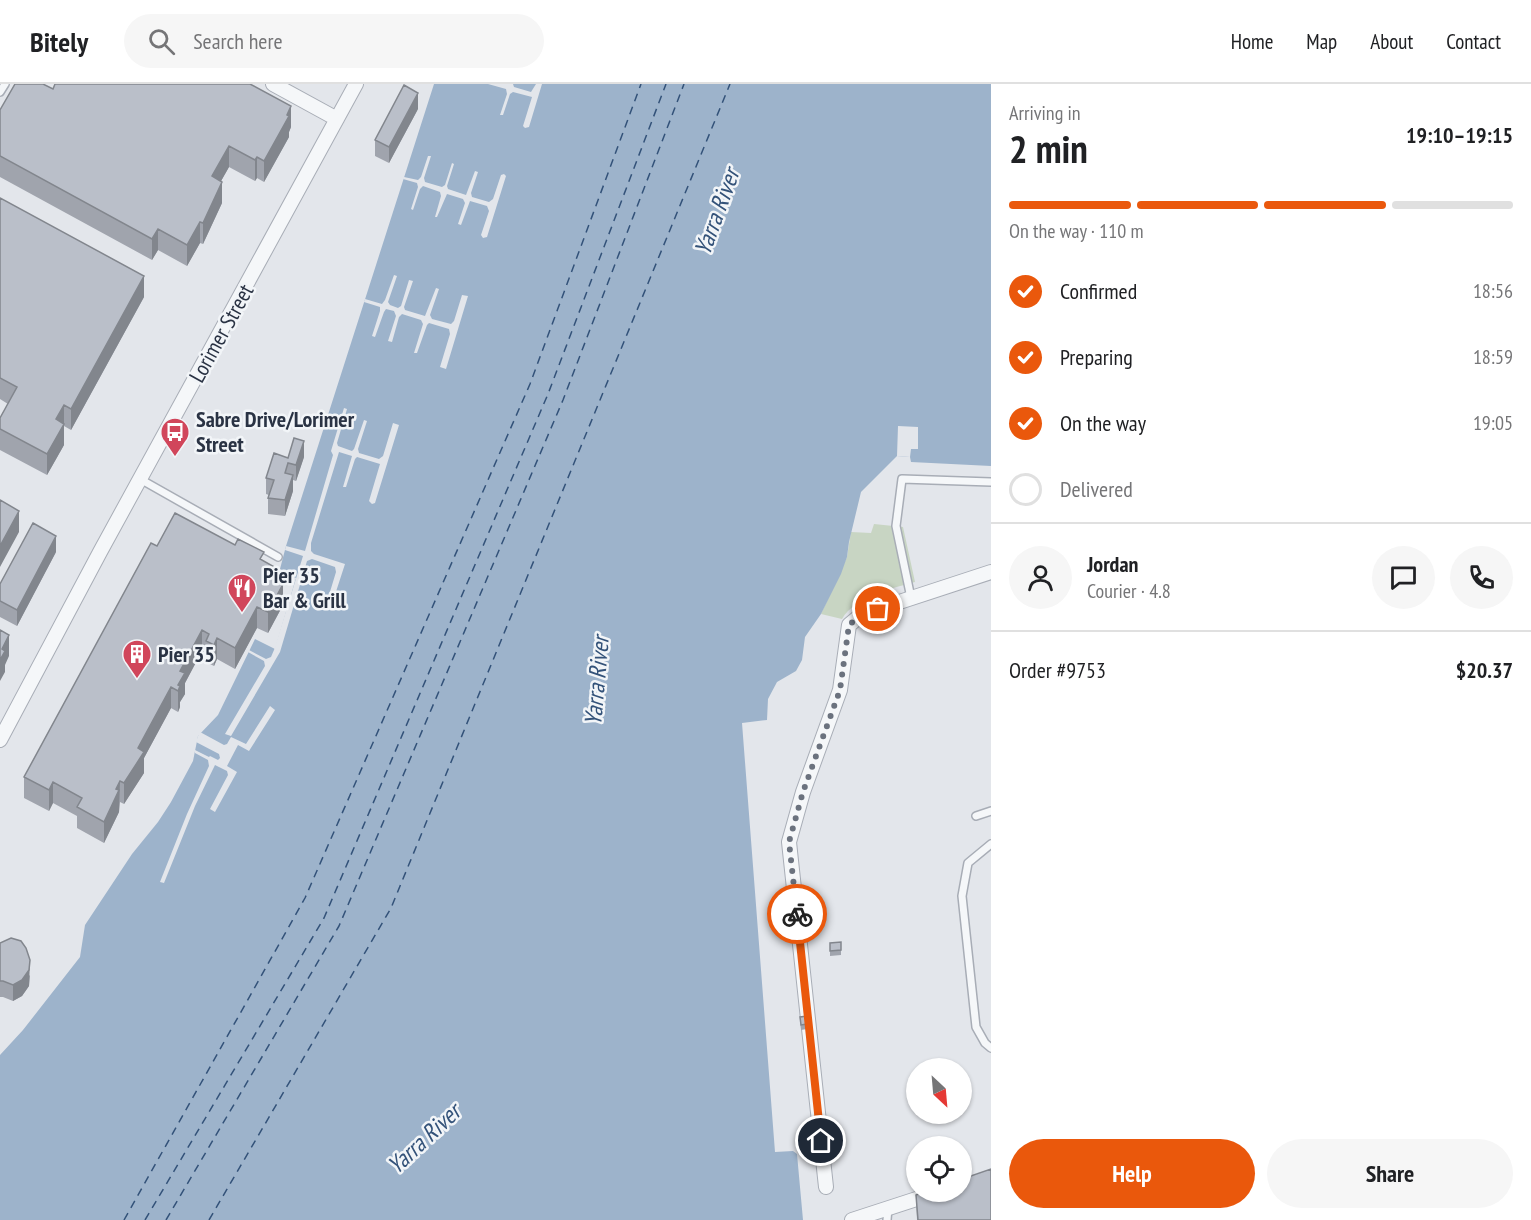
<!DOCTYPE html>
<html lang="en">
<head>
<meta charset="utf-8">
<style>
	:root { --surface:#fff; --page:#f6f6f6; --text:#202124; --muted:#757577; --line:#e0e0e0; --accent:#ea580c }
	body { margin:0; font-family:"PT Sans Narrow",sans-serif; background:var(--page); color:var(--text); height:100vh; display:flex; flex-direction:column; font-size:22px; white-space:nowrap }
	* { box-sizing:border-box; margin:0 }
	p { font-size:20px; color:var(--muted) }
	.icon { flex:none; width:33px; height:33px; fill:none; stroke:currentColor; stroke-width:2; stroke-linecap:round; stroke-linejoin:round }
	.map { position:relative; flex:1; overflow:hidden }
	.panel { display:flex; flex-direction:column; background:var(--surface); width:540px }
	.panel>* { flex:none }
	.needle { width:39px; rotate:154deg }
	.fabs { position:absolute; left:906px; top:974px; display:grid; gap:12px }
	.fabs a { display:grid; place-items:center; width:66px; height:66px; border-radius:50%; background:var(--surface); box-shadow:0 2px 4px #0004; font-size:30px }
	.pin { position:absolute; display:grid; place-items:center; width:51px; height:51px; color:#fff; margin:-26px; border:3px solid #fff; border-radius:50%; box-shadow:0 2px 6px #0007 }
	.courier { position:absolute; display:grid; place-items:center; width:60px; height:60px; margin:-30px; border:4px solid #ea580c; border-radius:50%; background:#fff; color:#222; box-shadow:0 2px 8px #0007 }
	.overview em { font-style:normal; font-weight:700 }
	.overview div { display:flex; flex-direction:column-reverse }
	.overview { display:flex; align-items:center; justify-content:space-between; height:102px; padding:0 18px }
	h1 { font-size:39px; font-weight:700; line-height:45px }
	.bar { display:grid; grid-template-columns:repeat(4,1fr); gap:9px 6px; align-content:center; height:72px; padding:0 18px }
	.bar i { height:8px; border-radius:4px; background:var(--line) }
	.bar .selected { background:var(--accent) }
	.bar p { grid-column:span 4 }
	.line { display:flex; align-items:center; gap:15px; padding:0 18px; border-top:2px solid var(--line) }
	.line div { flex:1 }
	.round { display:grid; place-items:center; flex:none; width:63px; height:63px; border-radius:32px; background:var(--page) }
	ol { padding:0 18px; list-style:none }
	li { display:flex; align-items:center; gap:18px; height:66px }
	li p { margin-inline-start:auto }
	li .icon { padding:6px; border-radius:50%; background:var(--accent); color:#fff; stroke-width:4 }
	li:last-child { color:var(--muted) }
	li i { width:33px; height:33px; border:3px solid var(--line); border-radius:50% }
	.cta { display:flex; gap:12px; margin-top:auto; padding:12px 18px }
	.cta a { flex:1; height:69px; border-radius:36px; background:var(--accent); color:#fff; font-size:24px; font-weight:700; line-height:69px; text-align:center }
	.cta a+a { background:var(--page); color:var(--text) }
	header { display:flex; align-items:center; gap:36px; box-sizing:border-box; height:84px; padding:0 30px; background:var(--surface); border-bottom:2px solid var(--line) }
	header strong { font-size:28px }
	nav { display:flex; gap:33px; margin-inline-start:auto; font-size:21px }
	.search { width:420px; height:54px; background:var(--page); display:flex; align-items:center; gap:15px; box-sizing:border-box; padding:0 21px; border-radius:33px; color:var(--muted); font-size:22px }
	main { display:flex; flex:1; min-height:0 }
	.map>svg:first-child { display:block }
</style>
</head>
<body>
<header>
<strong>Bitely</strong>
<div class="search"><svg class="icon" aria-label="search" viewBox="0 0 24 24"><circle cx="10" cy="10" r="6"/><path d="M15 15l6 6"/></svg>Search here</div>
<nav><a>Home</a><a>Map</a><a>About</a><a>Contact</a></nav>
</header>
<main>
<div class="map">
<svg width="991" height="1136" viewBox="0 0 991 1136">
	<rect width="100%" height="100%" fill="#e3e6eb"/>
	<path fill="#c8d5c3" d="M 874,440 L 903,443 L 915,498 C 890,505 856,512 842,535 L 821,530 L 847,473 L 851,448 L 871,449 Z"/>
	<path fill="#9db3cb" d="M 434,0 L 991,0 L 991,382 L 911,378 L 910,373 L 897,372 L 861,408 L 849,458 L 847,473 L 841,490 L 821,530 L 805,553 L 802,576 L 796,587 L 777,598 L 768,615 L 767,636 L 742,639 L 775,1068 L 793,1067 L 797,1070 L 803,1136 L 0,1136 L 0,971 L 23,946 L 80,873 L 85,841 L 132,770 L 158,738 L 171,718 L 193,677 L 198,652 L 218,631 L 255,555 L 275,565 L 296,494 L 280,485 L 286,462 Z"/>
	<path fill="#e3e6eb" d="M 488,0 L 513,0 L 514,3 L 531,8 L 536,0 L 542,0 L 529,43 L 525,44 L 523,42 L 532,13 L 513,8 L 510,10 L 503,31 L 500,31 L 507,10 L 506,5 Z
		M 428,72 L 431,72 L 424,94 L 425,98 L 442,103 L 445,101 L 452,79 L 454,80 L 447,102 L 448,105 L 466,111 L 475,87 L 478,88 L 471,109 L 472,113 L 489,118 L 493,115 L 501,91 L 504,90 L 506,92 L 487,153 L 483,154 L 481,151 L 489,127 L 487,122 L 470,117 L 461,141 L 458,140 L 465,119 L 463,115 L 447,110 L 437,133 L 435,133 L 441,112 L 440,108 L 423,102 L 420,105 L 413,126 L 411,125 L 418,103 L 417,99 L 403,95 L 404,93 L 418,96 L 421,93 Z
		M 394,191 L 397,192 L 388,218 L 390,221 L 398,224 L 401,222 L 409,196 L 413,197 L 404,223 L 405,226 L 425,232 L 436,204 L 439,205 L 430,231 L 432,235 L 451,240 L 454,237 L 462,211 L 468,212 L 446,285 L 440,283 L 450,250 L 449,245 L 429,239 L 427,241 L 417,269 L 414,269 L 423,240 L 421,236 L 402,230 L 399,233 L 392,258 L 388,257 L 396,232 L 394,227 L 386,225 L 384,228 L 375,253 L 372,252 L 380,227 L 380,223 L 364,218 L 365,215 L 382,220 L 385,216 Z
		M 344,324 L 347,325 L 337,359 L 338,362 L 352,367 L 354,365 L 364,336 L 367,337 L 358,365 L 359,369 L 379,375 L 383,372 L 393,339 L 399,341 L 375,419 L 372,420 L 369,417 L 380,380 L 357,373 L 355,375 L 346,403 L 343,403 L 352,372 L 339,368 L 311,459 L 311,467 L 314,470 L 345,480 L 331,523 L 326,521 L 336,488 L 335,483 L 312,475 L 307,477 L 280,568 L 231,652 L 225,650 L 265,582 L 264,577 L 248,568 L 249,566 L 266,575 L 271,573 L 274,566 L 303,472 L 285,466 L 286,462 L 305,467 L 333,371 L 331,367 Z
		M 898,342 L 918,343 L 918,365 L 911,365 L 910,373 L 897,372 Z
		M 270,622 L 275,626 L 249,667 L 238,661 L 227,682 L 237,688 L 215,728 L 210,725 L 228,691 L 227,687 L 215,681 L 195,722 L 164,799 L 160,798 L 187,730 L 209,682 L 208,676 L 195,669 L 195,666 L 209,673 L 210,672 L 218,676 L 220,674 L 219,670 L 196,658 L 198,652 L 200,648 L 224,661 L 227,660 L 231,653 L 246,660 Z"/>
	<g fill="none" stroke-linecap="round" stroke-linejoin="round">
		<path stroke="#335279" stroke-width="1.5" stroke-dasharray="8 6" stroke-linecap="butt" d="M 124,1136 L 305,814 L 530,300 L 641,0
			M 145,1136 L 324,834 L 548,310 L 666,0
			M 166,1136 L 339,842 L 563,316 L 684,0
			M 209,1136 L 391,824 L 730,0"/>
		<g stroke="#a8adb6" stroke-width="10">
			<path id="service" d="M 0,8 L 5,0
				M 140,395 L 278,473
				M 911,514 L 896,442 L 902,395 L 991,398
				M 976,732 L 991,727
				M 991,760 L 968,779 L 962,812 L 976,943 L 985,959 L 991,964
				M 887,1136 L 888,1124"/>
		</g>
		<g stroke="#a8adb6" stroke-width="16">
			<path id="minor" d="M 273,0 L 337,35
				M 0,656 L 100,468 L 356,0
				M 826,1103 L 789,758 L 803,708 L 840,606 L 849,541 L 861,531 L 878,525 L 991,488
				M 852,1136 L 941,1107"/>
		</g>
		<use href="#service" stroke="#f5f7f9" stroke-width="7"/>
		<use href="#minor" stroke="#f5f7f9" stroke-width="14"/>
	</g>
	<path fill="#a0a4ad" d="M 53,5 L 291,43 L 289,48 L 289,53 L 264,98 L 257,94 L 255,97 L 229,83 L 221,97 L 222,119 L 203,160 L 200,159 L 187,182 L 158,166 L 152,176 L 0,93 L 0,26 Z
		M 418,25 L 389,79 L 375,72 L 375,56 Z
		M 0,114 L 144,213 L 71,346 L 64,342 L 64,361 L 47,391 L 0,366 L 0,334 L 8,320 L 0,315 Z
		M 304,373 L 296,397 L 293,396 L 293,407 L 285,432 L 268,430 L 268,414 L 269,411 L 266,410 L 266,394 L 288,374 Z
		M 157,462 L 264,477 L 278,498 L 283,521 L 268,549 L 257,544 L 235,585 L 217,575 L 214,582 L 206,578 L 206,569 L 202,567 L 185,599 L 185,610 L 180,618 L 180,623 L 178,628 L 171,624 L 144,674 L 144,689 L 124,720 L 120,718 L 119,728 L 104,759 L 77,744 L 77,732 L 53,719 L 49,727 L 24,714 L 24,693 Z
		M 56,468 L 17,542 L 0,533 L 0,500 Z
		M 841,858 L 841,871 L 830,872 L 830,859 Z
		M 0,859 L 30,892 L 29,902 L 22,912 L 13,917 L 3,913 L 0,913 Z
		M 800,933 L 807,940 L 807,945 L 801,946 Z
		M 916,1111 L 991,1136 L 917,1136 Z"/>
	<path fill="#82868d" d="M 418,9 L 418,25 L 389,79 L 389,63 Z
		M 291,22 L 291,43 L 289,48 L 289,53 L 264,98 L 264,77 Z
		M 229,62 L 229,83 L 212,113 L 212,92 Z
		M 257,73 L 257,94 L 255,97 L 255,76 Z
		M 222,98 L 222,119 L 203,160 L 203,139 Z
		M 200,138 L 200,159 L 187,182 L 187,161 Z
		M 158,145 L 158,166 L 152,176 L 152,155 Z
		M 144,192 L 144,213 L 71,346 L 71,325 Z
		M 64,321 L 64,361 L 47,391 L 47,370 L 56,335 Z
		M 304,357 L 304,373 L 296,397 L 296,381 Z
		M 293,391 L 293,407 L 285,432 L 285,416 Z
		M 19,427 L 19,448 L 0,483 L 0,462 Z
		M 56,452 L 56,468 L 17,542 L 17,526 Z
		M 278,485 L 278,506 L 273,495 Z
		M 283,500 L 283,521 L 268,549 L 268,528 Z
		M 257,523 L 257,544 L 235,585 L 235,564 Z
		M 202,546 L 202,567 L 185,599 L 185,610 L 180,618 L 180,623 L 178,628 L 178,607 L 180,587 Z
		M 9,551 L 9,572 L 5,581 L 5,588 L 0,597 L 0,576 L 2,565 Z
		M 217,554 L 217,575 L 214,582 L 214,561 Z
		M 171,603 L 171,624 L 144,674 L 144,689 L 124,720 L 124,699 L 138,664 Z
		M 120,697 L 119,728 L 104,759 L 104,738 L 116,705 Z
		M 53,698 L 53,719 L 49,727 L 49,706 Z
		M 30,876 L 29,902 L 22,912 L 13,917 L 13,901 Z"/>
	<path fill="#babfc9" stroke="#82868d" stroke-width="1.5" d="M 15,0 L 43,0 L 53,5 L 55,0 L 250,0 L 291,22 L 287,31 L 289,32 L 264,77 L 257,73 L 255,76 L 229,62 L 212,92 L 222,98 L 203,139 L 200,138 L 187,161 L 158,145 L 152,155 L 0,72 L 0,26 Z
		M 404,1 L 418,9 L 389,63 L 375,56 Z
		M 0,114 L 144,192 L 71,325 L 64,321 L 56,335 L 64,340 L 47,370 L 0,345 L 0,334 L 17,303 L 0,294 Z
		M 294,354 L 304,357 L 296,381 L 288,379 L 285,389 L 293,391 L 285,416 L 268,414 L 274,396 L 266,394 L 274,369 L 288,374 Z
		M 0,416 L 19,427 L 0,462 Z
		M 175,429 L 235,461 L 238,455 L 264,468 L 260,475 L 278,485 L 273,495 L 283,500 L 268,528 L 257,523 L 235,564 L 217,554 L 214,561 L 206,557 L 209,550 L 202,546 L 180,587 L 185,589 L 178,601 L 180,602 L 178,607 L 171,603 L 138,664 L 144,668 L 124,699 L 120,697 L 116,705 L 119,706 L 104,738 L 77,723 L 82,714 L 53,698 L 49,706 L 24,693 L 151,459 L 157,462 Z
		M 33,439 L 56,452 L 17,526 L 0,517 L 0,500 Z
		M 0,546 L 9,551 L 2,565 L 5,567 L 0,576 Z
		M 11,854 L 21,857 L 26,864 L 30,876 L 29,886 L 22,896 L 13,901 L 3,897 L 0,897 L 0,859 Z
		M 841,858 L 841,866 L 830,867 L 830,859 Z
		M 807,932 L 807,940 L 801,941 L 800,933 Z
		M 991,1085 L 991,1136 L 918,1136 L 916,1111 L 926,1107 L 962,1107 L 962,1095 Z"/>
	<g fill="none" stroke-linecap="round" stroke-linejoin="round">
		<path stroke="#6b727e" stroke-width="6" stroke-dasharray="0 10.8" d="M 797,830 L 789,758 L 803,708 L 840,606 L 849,541 L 861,531 L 878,525"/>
		<path stroke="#ea580c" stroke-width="8" d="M 797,830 L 821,1057"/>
	</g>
	<defs>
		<g id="bus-pin" transform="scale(1.5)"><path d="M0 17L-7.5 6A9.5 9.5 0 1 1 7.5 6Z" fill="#d1465b" stroke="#f2f5f8"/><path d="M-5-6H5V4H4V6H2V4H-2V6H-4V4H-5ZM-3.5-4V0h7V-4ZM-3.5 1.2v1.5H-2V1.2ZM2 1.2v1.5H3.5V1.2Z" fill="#fff"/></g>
		<g id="restaurant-pin" transform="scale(1.5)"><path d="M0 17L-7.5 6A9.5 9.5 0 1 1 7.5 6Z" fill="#d1465b" stroke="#f2f5f8"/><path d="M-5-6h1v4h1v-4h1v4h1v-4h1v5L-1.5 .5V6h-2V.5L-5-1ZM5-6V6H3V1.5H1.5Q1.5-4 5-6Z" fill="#fff"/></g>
		<g id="building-pin" transform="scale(1.5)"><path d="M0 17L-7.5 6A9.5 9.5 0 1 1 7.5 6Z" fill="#d1465b" stroke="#f2f5f8"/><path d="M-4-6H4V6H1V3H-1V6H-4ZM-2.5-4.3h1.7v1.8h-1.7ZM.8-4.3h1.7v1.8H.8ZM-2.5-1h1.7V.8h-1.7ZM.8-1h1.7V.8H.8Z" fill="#fff"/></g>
	</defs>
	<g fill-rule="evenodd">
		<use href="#bus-pin" x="175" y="348"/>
		<use href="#restaurant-pin" x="242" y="504"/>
		<use href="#building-pin" x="137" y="570"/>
	</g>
	<g text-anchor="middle" stroke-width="5" stroke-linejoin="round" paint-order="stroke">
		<g font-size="22" fill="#2a3344" stroke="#f2f5f8">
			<text transform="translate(221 249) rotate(-61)" y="8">Lorimer Street</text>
		</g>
		<g font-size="22" font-weight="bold" fill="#2a3344" stroke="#f2f5f8" text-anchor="start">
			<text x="196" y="343">Sabre Drive/Lorimer<tspan x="196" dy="25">Street</tspan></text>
			<text x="263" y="499">Pier 35<tspan x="263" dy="25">Bar &amp; Grill</tspan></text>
			<text x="158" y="578">Pier 35</text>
		</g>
		<g font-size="24" font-style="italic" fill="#335279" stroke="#f2f5f8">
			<text transform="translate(717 128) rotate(-70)" y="8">Yarra River</text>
			<text transform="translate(597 597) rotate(-85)" y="8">Yarra River</text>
			<text transform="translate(424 1055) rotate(-43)" y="8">Yarra River</text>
		</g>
	</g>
</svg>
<div class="fabs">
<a><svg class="needle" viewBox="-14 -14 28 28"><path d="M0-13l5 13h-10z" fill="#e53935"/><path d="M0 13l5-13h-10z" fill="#757577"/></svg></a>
<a><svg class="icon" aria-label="locate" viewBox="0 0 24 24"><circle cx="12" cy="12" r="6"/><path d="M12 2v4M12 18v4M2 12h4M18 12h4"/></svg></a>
</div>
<div class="pin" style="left:878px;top:525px;background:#ea580c"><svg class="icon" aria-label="bag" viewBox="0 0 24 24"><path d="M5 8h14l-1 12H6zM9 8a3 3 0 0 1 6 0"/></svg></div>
<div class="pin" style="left:821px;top:1057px;background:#1f2937"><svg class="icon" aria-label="home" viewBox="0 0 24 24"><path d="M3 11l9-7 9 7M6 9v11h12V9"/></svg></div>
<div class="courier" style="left:797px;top:830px"><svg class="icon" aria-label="bike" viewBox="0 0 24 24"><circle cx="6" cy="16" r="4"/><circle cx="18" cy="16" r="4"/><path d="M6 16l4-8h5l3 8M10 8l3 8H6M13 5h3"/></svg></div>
</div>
<section class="panel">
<div class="overview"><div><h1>2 min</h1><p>Arriving in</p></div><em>19:10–19:15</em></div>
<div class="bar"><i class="selected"></i><i class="selected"></i><i class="selected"></i><i></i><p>On the way · 110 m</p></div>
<ol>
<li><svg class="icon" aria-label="check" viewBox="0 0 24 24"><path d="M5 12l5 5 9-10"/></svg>Confirmed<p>18:56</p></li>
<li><svg class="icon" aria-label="check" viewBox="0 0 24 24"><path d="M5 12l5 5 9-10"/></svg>Preparing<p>18:59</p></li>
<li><svg class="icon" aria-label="check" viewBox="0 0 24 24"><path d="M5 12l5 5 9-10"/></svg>On the way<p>19:05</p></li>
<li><i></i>Delivered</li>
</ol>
<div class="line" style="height:108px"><a class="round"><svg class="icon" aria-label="person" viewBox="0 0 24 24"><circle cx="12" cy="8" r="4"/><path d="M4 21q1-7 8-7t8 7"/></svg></a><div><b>Jordan</b><p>Courier · 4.8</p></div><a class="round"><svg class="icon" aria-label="chat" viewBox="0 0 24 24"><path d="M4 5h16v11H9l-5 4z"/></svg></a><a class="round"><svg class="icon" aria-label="phone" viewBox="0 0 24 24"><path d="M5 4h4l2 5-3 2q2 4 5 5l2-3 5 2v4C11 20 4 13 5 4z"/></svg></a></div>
<div class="line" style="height:78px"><div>Order #9753</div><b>$20.37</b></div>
<div class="cta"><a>Help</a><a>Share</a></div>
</section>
</main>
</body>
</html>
